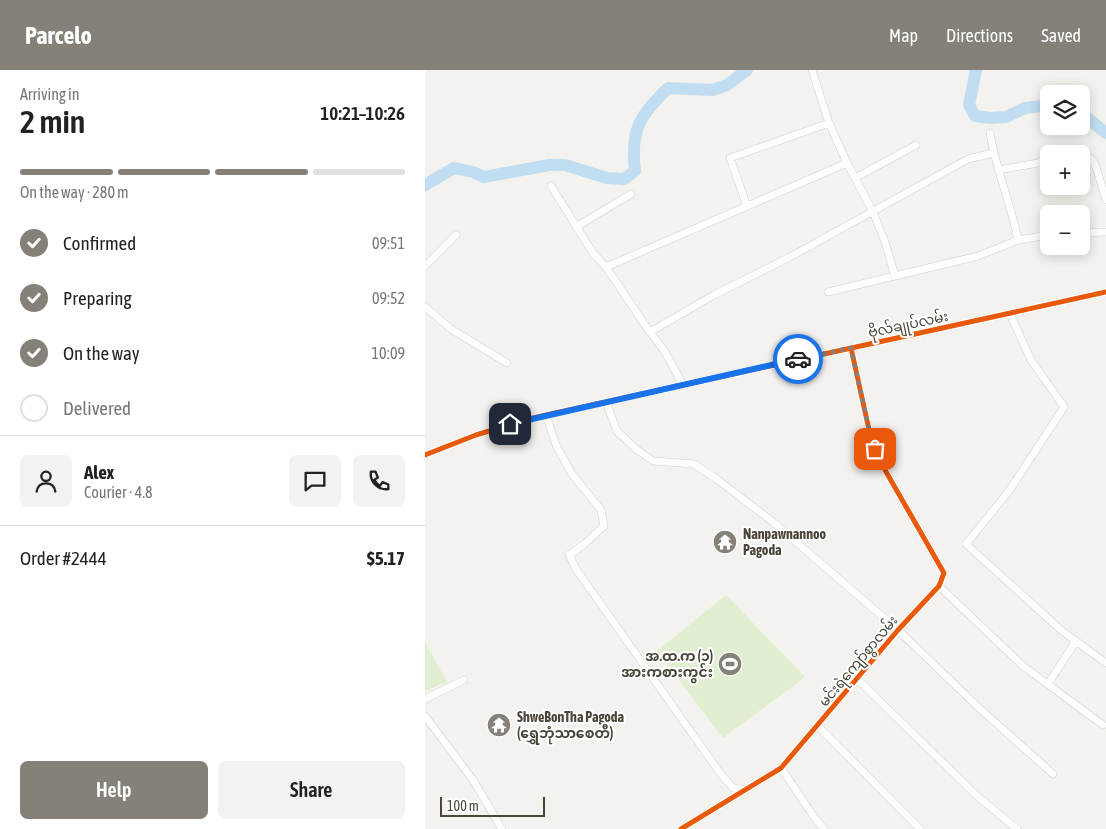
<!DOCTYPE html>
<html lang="en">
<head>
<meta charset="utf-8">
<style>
	:root { --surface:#fff; --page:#f2f2f2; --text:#222; --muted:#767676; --line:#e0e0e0; --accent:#868178 }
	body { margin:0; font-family:"Asap Condensed","Noto Sans Myanmar",sans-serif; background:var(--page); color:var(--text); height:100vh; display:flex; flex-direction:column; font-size:19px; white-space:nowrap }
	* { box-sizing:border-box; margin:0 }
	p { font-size:16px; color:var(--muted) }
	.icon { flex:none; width:28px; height:28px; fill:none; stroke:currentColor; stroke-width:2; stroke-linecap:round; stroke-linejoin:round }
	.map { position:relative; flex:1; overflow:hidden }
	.sheet { display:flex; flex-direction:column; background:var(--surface); width:425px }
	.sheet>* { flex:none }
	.fabs { position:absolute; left:615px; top:15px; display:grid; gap:10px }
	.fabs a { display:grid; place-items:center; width:50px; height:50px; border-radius:8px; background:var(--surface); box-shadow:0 2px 12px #0003; font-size:25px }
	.scale { position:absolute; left:15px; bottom:12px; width:105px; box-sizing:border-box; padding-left:5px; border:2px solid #4b4439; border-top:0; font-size:14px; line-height:18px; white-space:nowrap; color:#4b4439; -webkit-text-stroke:4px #fff; paint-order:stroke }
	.pin { position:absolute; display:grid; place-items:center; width:42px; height:42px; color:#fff; margin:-21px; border-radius:10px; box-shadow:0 2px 8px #0006 }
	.courier { position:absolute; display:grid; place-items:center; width:50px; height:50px; margin:-25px; border:4px solid #1a73e8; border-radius:50%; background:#fff; color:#222; box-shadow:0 1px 6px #0007 }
	.head em { font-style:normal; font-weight:600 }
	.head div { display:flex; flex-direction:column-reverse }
	.head { display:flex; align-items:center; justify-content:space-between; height:85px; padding:0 20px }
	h1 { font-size:32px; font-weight:600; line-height:38px }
	.bar { display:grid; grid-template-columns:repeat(4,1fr); gap:8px 5px; align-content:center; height:60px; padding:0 20px }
	.bar i { height:6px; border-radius:4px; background:var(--line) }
	.bar .selected { background:var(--accent) }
	.bar p { grid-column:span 4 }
	.line { display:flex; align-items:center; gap:12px; padding:0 20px; border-top:1px solid var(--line) }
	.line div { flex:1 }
	.round { display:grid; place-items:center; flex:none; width:52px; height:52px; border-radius:8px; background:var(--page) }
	ol { padding:0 20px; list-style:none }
	li { display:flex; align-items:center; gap:15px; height:55px }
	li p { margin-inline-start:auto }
	li .icon { padding:5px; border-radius:50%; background:var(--accent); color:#fff; stroke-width:4 }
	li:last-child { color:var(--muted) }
	li i { width:28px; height:28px; border:2px solid var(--line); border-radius:50% }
	.action { display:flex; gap:10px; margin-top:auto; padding:10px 20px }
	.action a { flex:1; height:58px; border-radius:8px; background:var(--accent); color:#fff; font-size:20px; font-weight:600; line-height:58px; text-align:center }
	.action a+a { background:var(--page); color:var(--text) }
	header { display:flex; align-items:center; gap:30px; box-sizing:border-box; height:70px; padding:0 25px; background:var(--accent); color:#fff }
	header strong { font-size:24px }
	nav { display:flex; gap:28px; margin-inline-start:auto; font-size:18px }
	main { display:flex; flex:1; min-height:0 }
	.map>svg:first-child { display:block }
</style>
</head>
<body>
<header>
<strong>Parcelo</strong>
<nav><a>Map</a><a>Directions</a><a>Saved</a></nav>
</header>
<main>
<section class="sheet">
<div class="head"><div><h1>2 min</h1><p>Arriving in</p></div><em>10:21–10:26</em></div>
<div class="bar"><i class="selected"></i><i class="selected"></i><i class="selected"></i><i></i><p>On the way · 280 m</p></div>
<ol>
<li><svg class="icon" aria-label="check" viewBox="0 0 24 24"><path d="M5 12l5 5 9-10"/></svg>Confirmed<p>09:51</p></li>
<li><svg class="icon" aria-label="check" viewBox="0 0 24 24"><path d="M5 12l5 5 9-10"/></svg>Preparing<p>09:52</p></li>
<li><svg class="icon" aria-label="check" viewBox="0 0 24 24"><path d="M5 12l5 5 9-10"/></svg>On the way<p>10:09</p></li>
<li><i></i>Delivered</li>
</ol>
<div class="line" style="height:90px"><a class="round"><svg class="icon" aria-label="person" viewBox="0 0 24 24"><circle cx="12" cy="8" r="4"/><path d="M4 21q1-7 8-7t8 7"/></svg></a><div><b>Alex</b><p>Courier · 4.8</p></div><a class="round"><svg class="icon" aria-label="chat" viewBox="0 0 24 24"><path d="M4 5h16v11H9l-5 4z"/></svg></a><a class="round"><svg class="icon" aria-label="phone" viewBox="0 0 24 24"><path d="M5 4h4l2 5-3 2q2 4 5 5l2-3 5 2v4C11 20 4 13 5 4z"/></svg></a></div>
<div class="line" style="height:65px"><div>Order #2444</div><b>$5.17</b></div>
<div class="action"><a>Help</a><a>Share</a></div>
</section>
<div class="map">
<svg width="681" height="759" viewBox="0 0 681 759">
	<rect width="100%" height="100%" fill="#f4f2ee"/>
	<path fill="#e1eecf" d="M 301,525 L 380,607 L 298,668 L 232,581 Z
		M 0,572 L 22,612 L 0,621 Z"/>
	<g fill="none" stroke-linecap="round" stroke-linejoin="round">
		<path stroke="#c0ddf1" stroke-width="12" d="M 551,0 L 544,35 L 550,46 L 565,48 L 581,47 L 600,38 L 624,35
			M 656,43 L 681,63
			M 0,115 L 29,98 L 48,102 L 59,107 L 124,95 L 140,95 L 182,108 L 199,109 L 210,101 C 205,59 215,46 243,18 L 287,20 L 302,15 L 322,0"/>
		<g stroke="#d2d0cb" stroke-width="8">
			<path id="minor" d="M 387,0 L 404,53 L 422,93 L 448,142 L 460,172 L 470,206
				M 565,63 C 571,100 586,134 593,170
				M 656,89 L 665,88 L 670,94 L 681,130
				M 573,100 L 624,91
				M 430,108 L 491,75
				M 126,116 L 168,183 L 181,197 L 220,255 L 240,282 L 258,315
				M 322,136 L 305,88 L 404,53
				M 151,157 L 206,124
				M 656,163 L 681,162
				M 0,196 L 31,165
				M 181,197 L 422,93
				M 403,222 L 553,186 L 593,170 L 624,165
				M 0,237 L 26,259 L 82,293
				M 585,244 L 606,290 L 639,337 L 584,421 L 541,474 L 637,561 L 681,593
				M 225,262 L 289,225 L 363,188 L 543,89 L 568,83
				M 181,332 L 192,361 L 211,379 L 228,391 L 269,394 L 293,410 L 348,452 L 473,560 L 552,636 L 628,704
				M 121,345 L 131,375 L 147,404 L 176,440 L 179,456 L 157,476 L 144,485 L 151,499 L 295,703 L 308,718 L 321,720
				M 0,385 L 51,365 L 103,349 L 681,222
				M 514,516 L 598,596 L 678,655
				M 432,609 L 552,726 L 592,759
				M 623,614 L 651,571
				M 0,629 L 39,610
				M 0,646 L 48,710 L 77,759
				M 393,656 L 495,759
				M 356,698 L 389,747 L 399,759
				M 256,759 L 356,698 L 473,560 L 514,516 L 519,503 L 456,393 L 445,364 L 426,278"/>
		</g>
		<use href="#minor" stroke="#fdfdfc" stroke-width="7"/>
		<g stroke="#fff" stroke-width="8">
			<path id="cycleway" d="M 0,385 L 51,365 L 103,349 L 681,222
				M 256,759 L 356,698 L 473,560 L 514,516 L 519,503 L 456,393 L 445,364 L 426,278"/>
		</g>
		<use href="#cycleway" stroke="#e8590c" stroke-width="5"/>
	</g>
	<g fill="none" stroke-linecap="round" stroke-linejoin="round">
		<path stroke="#868178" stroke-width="5" stroke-dasharray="0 9" d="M 373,289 L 426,278 L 445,364 L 450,379"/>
		<path stroke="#1a73e8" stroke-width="6" d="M 85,354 L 373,289"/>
	</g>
	<defs>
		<g id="temple-disc" transform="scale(1.25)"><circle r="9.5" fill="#868178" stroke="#fff"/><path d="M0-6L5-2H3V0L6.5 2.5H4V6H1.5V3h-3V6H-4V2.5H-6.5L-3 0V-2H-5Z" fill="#fff"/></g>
		<g id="stadium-disc" transform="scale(1.25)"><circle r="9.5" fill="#868178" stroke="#fff"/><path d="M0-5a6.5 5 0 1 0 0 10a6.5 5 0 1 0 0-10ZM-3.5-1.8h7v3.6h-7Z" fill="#fff"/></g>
	</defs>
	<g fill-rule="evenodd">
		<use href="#temple-disc" x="300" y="472"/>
		<use href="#stadium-disc" x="305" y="594"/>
		<use href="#temple-disc" x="74" y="655"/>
	</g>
	<g text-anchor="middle" stroke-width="4" stroke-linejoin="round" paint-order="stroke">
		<g font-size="14" fill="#4b4439" stroke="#fff">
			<text transform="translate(483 254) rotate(-12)" y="5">ဗိုလ်ချုပ်လမ်း</text>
			<text transform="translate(433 591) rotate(-50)" y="5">မင်းရဲကျော်စွာလမ်း</text>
		</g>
		<g font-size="14" font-weight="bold" fill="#4b4439" stroke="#fff" text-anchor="start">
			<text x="318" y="469">Nanpawnannoo<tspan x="318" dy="16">Pagoda</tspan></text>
			<text x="288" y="591" text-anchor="end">အ.ထ.က (၁)<tspan x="288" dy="16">အားကစားကွင်း</tspan></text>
			<text x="92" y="652">ShweBonTha Pagoda<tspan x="92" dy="16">(ရွှေဘုံသာစေတီ)</tspan></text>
		</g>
	</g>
</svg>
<div class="fabs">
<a><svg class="icon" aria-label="layers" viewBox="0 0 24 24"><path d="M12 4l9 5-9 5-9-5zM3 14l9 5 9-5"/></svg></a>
<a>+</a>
<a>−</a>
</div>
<div class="scale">100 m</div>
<div class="pin" style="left:450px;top:379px;background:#ea580c"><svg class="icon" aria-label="bag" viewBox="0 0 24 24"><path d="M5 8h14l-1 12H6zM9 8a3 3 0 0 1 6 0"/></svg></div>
<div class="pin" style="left:85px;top:354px;background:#1f2937"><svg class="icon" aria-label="home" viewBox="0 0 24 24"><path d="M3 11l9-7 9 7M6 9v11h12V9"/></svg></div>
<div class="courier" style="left:373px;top:289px"><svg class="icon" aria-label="car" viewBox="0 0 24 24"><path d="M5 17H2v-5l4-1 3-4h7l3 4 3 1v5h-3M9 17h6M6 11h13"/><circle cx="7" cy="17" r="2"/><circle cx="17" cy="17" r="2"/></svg></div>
</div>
</main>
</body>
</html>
